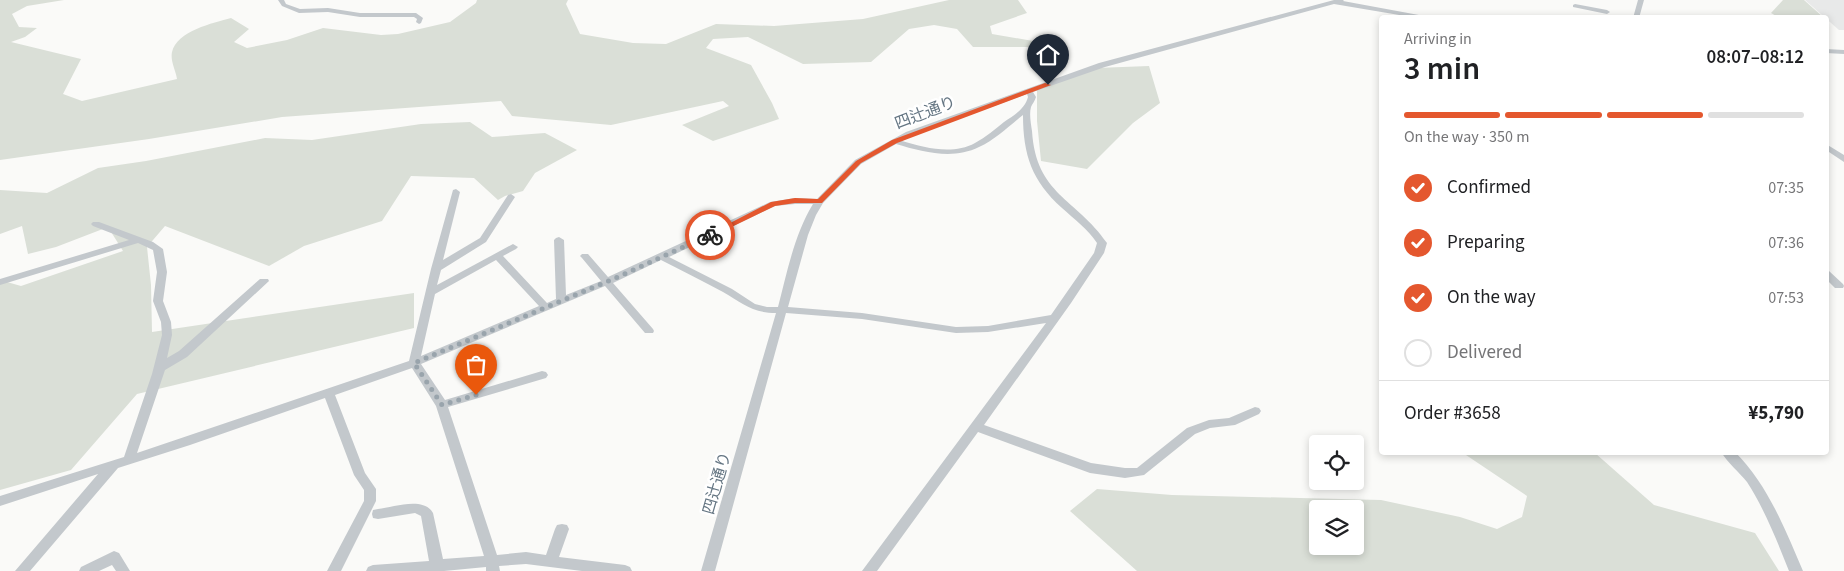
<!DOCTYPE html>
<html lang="en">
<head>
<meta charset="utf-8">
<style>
	:root { --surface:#fff; --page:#f2f2f2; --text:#202124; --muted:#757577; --line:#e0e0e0; --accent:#e4572e }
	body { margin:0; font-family:"Source Sans 3","Noto Sans JP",sans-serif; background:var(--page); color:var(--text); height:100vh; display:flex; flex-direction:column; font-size:19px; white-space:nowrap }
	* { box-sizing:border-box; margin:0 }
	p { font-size:16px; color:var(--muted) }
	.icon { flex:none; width:28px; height:28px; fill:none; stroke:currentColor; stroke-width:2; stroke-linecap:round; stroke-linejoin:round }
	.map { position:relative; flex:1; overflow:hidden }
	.sheet { position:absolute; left:1379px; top:15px; width:450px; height:440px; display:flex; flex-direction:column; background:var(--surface); border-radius:5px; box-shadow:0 2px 8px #0003 }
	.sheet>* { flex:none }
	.tools { position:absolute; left:1309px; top:435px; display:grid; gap:10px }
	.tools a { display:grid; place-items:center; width:55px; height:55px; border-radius:5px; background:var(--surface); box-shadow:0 2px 8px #0003; font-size:25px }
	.pin { position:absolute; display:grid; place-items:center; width:42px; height:42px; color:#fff; margin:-51px -21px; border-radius:50% 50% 50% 0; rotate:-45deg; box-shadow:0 0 5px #0007 }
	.pin .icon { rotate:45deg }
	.courier { position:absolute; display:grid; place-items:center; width:50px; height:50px; margin:-25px; border:4px solid #e4572e; border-radius:50%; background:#fff; color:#222; box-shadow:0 1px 6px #0007 }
	.headline em { font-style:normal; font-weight:600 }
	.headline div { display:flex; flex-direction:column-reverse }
	.headline { display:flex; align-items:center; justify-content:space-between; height:85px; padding:0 25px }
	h1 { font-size:32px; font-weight:600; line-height:38px }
	.bar { display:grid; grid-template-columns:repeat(4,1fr); gap:8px 5px; align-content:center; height:60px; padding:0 25px }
	.bar i { height:6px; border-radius:4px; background:var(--line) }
	.bar .active { background:var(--accent) }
	.bar p { grid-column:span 4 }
	.line { display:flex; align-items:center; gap:12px; padding:0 25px; border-top:1px solid var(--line) }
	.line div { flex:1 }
	ol { padding:0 25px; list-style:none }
	li { display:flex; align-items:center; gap:15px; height:55px }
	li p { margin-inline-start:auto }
	li .icon { padding:5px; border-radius:50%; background:var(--accent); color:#fff; stroke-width:4 }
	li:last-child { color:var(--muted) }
	li i { width:28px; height:28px; border:2px solid var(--line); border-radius:50% }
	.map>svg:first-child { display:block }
</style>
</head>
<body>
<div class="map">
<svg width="1844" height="571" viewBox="0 0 1844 571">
	<rect width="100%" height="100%" fill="#fafaf8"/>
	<path fill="#e8e9e9" d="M 1805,0 L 1844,0 L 1844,30 L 1839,30 Z"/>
	<path fill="#dadfd7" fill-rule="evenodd" d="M 0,0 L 64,0 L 27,6 L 12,14 L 19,27 L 37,28 L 25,37 L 11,42 L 81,59 L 63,94 L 82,101 L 177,79 C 176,71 170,61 172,52 C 177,31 213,23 231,18 L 249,29 L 234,42 L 247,48 L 287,40 L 323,28 L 381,35 L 398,34 L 450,22 L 476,3 L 477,0 L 568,0 L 566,4 L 580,34 L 633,43 L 666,44 L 716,24 L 774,26 L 863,19 L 949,0 L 1018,0 L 1027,13 L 990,26 L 992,34 L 1039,42 L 1036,47 L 973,47 L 957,29 L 934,25 L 909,29 L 871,62 L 803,64 L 748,37 L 713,39 L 706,48 L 751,65 L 772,103 L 779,119 L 713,141 L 682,125 L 729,106 L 723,101 L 611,125 L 512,116 L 501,101 L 282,117 L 149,139 L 0,160 Z
		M 1783,0 L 1804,0 L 1823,17 L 1778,17 L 1771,13 Z
		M 1149,66 L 1160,103 L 1133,123 L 1087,169 L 1041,161 L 1037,121 L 1037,89 L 1096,68 Z
		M 470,122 L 492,137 L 545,133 L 577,150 L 535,173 L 523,191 L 505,196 L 498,200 L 474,178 L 411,176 L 382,221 L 304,246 L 269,266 L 165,226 L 147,247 L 151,285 L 152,332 L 414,293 L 414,328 L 137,394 L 71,470 L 0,490 L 0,280 L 21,286 L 123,251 L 108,227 L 56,247 L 28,254 L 22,226 L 0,234 L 0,190 L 47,193 L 98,168 L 146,161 L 265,138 L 312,140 L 421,124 Z
		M 1463,453 L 1595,453 L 1654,505 L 1755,533 L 1779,571 L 1137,571 L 1070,511 L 1097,489 L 1172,495 L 1381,500 L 1460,517 L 1497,529 L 1522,517 L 1527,496 ZM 1318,509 L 1355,509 L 1355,546 L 1318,546 Z"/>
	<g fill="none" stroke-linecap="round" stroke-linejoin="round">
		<path fill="#c3c8cc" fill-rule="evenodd" d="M 278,0 L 284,0 L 286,4 L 300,9 L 328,8 L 360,13 L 416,13 L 423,18 L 421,23 L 419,24 L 416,22 L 417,19 L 414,17 L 360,17 L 328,12 L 299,13 L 282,6 Z
			M 1334,0 L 1344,0 L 1343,1 L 1435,18 L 1417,18 L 1334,4 L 1105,67 L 1033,92 L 1036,97 C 1035,101 1032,104 1031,107 C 1029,114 1031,124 1032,131 C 1036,195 1076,198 1107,243 L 1104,253 L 1071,303 L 984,425 L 1091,463 L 1125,468 L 1137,468 L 1187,428 L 1209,420 L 1229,418 L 1255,407 L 1259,408 L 1261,411 L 1259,414 L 1235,425 L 1210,428 L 1195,434 L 1144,475 L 1125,478 L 1090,473 L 978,432 L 877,571 L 862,571 L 1046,323 L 988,332 L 956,333 L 862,319 L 786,313 L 715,571 L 701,571 L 776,313 C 752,313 742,303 723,292 C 703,281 682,271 661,260 L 613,283 L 653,329 L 654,331 L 653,333 L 645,333 L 605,286 L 421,364 L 445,400 L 542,371 L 546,372 L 548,375 L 546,378 L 448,407 L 497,555 L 526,552 L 546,555 L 555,529 L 557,525 L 562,524 L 567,525 L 569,529 L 559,557 L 625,565 L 630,567 L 632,571 L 582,571 L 526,564 L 499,566 L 500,571 L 486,571 L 486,567 L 444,571 L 366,571 L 368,567 L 373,565 L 429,561 L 421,516 L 415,513 L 378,519 L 373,518 L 372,514 L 373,510 L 378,509 C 393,507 424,496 433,513 L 443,559 L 484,556 L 436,406 L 412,368 L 335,395 L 365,473 L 376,489 L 376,501 L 341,571 L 327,571 L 364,501 L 364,490 L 354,475 L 325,398 L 190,445 L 118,468 L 30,571 L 15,571 L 98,474 L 0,506 L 0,496 L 124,457 L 152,374 L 162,335 L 161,322 L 153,301 L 157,272 L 153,250 L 138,243 L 0,285 L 0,279 L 129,240 L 93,226 L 91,224 L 93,222 L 99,222 L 153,242 L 163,249 L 167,272 L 163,301 L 171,322 L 172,335 L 167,358 L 179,351 L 260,279 L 268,279 L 269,281 L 187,357 L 165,370 L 137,453 L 409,361 L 431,269 L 453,190 L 456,189 L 460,192 L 443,260 L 480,238 L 508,195 L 511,194 L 515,197 L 486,242 L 441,270 L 437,285 L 513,244 L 518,247 L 516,249 L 503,256 L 547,303 L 556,299 L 554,240 L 556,238 L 559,237 L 564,240 L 566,295 L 601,281 L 582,258 L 580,256 L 582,254 L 588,254 L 608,277 L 770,202 L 795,198 L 817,199 L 855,160 L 906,132 L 1099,63 ZM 1027,94 L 1028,97 C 1025,109 1014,115 1004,122 C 995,129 986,137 975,143 C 953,155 925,148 902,141 L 912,136 ZM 1023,115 C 1023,155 1032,181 1062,208 C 1074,219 1088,229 1097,243 L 1094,253 L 1051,315 L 988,326 L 956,327 L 862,313 L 788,307 L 808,235 L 816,215 L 823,203 L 861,164 L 896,144 C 923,152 953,160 979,147 C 995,140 1009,126 1023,115 ZM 795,204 L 813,204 C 794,235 787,273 778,307 L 767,307 L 755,304 L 732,289 L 669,257 L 775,206 ZM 496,260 L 539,306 L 421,356 L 435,294 Z
			M 1638,0 L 1644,0 L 1639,18 L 1633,18 Z
			M 1575,4 L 1607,10 L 1610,12 L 1607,14 L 1573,7 L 1573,5 Z
			M 1826,49 L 1844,50 L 1844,54 L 1826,53 Z
			M 1826,144 L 1844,155 L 1844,162 L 1826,150 Z
			M 1826,270 L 1829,271 L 1843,284 L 1844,286 L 1843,288 L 1835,288 L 1826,279 Z
			M 1721,452 L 1735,452 C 1768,485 1785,529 1803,571 L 1789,571 C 1777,541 1765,510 1747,482 C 1739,472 1728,463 1721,452 Z
			M 114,551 L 119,553 L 130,571 L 116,571 L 112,565 L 99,571 L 79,571 L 81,567 Z"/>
	</g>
	<path fill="#e4572e" d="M 1045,83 L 1051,85 L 897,143 L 861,163 L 822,203 L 795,203 L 775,206 L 713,236 L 707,235 L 771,202 L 795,198 L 818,199 L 856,161 L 892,140 Z"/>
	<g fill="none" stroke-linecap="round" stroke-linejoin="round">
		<path stroke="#99a4ac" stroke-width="5" stroke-dasharray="0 9" d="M 476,395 L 442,405 L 414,363 L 620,276 L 710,235"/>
	</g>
	<g text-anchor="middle" stroke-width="5" stroke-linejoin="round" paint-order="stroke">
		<g font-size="16" fill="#657683" stroke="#fff">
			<text transform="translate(925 112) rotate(-21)" y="6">四辻通り</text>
			<text transform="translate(716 483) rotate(-74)" y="6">四辻通り</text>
		</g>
	</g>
</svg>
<div class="tools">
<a><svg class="icon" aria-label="locate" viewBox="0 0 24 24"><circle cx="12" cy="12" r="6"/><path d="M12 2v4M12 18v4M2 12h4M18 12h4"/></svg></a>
<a><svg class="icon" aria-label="layers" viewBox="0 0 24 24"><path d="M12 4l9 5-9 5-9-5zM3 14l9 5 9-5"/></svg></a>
</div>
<div class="pin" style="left:476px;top:395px;background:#ea580c"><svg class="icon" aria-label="bag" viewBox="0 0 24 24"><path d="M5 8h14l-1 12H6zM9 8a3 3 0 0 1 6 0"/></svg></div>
<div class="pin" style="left:1048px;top:85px;background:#1f2937"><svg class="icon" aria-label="home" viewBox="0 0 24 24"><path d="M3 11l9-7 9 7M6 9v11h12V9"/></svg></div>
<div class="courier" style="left:710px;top:235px"><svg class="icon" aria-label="bike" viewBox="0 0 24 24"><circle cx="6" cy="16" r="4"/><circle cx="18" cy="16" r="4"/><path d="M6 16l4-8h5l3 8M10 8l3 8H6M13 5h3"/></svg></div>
<section class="sheet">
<div class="headline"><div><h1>3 min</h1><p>Arriving in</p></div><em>08:07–08:12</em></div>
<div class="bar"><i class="active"></i><i class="active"></i><i class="active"></i><i></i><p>On the way · 350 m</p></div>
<ol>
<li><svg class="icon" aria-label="check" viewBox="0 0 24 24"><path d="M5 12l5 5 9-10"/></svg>Confirmed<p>07:35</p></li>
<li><svg class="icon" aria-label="check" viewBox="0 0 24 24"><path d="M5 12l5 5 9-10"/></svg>Preparing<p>07:36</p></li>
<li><svg class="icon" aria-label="check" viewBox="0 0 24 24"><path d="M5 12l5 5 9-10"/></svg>On the way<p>07:53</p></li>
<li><i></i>Delivered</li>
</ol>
<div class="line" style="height:65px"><div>Order #3658</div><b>¥5,790</b></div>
</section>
</div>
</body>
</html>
